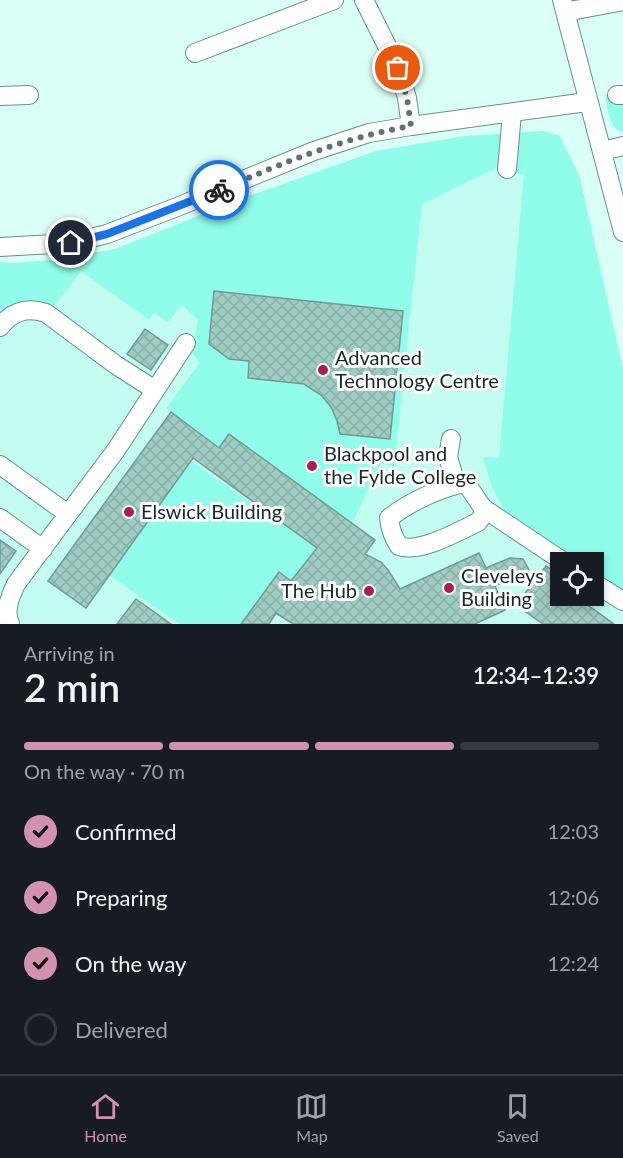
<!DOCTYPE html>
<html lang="en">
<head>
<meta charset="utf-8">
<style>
	:root { --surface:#171b24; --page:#242831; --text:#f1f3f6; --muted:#9ea1a6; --line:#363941; --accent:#d292af }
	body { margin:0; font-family:Lato,sans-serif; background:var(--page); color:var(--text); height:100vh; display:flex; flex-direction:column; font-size:22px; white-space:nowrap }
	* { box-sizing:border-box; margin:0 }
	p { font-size:20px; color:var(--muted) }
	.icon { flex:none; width:33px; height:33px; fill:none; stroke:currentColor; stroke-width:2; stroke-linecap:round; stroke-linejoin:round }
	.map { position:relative; height:624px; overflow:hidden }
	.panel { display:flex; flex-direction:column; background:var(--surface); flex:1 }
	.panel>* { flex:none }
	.fabs { position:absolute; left:550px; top:552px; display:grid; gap:12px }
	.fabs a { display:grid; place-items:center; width:54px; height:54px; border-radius:0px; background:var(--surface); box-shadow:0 3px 9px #0003; font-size:30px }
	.pin { position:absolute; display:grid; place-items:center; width:51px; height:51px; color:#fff; margin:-26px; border:3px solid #fff; border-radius:50%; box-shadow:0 2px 6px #0007 }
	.courier { position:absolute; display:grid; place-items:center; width:60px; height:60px; margin:-30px; border:4px solid #1a73e8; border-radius:50%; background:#fff; color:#222; box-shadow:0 2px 8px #0007 }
	.overview em { font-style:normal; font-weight:600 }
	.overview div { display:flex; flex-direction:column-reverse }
	.overview { display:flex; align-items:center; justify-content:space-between; height:102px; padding:0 24px }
	h1 { font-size:39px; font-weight:600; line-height:45px }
	.bar { display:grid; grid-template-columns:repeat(4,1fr); gap:9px 6px; align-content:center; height:72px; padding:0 24px }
	.bar i { height:8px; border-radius:4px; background:var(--line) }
	.bar .current { background:var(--accent) }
	.bar p { grid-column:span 4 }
	ol { padding:0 24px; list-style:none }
	li { display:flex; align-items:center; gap:18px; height:66px }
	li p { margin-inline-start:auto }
	li .icon { padding:6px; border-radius:50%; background:var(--accent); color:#111; stroke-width:4 }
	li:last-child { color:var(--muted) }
	li i { width:33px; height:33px; border:3px solid var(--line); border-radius:50% }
	.tabs { display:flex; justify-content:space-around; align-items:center; height:84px; border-top:2px solid var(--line); background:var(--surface); font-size:16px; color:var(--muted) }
	.tabs a { display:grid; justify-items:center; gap:3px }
	.tabs .current { color:var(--accent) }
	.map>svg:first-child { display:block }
</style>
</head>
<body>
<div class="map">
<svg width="623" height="624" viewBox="0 0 623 624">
	<defs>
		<pattern id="building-cross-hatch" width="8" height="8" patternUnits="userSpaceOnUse" patternTransform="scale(1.5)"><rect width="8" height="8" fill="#9fcdc4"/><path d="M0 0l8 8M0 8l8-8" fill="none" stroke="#88b0a8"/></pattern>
	</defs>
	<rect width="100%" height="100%" fill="#dafff7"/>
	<path fill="#c3fcf1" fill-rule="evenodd" d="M 544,131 L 560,136 L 580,178 L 623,369 L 623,624 L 0,624 L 0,262 L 14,263 L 52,260 L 115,249 L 246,197 L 376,151 L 465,136 ZM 561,562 L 594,562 L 594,596 L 561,596 Z"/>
	<path fill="#8ffdea" d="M 605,95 L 623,95 L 623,132 C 608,129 608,108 605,95 Z
		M 544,131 L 560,136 L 580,178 L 623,369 L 623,593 L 594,573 L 594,562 L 579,562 L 506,513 L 492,487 L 483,457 L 499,458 L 524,174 L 513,173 L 500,166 L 422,204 L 396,450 L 408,457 L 393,466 L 381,464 L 352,523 L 229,435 L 219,448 L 166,408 L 200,363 L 192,353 L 198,320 L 182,305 L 168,322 L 154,313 L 149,320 L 81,271 L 54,306 C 29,297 20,304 0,318 L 0,262 L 14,263 L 52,260 L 115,249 L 246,197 L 376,151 L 465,136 Z
		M 191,461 L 317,548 L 291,581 L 279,572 L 244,624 L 179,624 L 109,575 Z"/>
	<path fill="url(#building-cross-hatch)" stroke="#6f9b93" stroke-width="1.5" d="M 214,291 L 403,311 L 390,439 L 340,434 L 337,421 L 331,407 L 321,395 L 304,384 L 248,378 L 249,361 L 229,359 L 209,344 Z
		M 145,329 L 168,345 L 151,370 L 127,354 Z
		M 171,412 L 219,448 L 229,434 L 375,540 L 365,554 L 381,562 L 388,570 L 400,589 L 479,553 L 486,568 L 510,558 L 523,559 L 529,570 L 495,586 L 505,610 L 475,624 L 293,624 L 276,613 L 269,624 L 241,624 L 279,572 L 291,581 L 317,548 L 193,458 L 86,608 L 48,581 Z
		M 0,540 L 16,551 L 0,574 Z
		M 546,566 L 561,576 L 561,596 L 575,596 L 614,624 L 543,624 L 516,605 Z
		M 136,599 L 171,624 L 117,624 Z"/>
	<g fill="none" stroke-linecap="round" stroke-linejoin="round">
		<g stroke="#659189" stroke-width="20">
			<path id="minor" d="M 364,0 L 398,68 L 407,98 L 411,126
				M 562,0 L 623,232
				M 565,12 L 623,1
				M 195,53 L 334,0
				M 617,95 L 623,95
				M 0,96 L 29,95
				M 603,151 L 623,146
				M 507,169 L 512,113
				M 0,247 L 71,243 L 107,234 L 177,207 L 314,151 L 369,133 L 411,126 L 587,102
				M 0,327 C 12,311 27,307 46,313 L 116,365 L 155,390
				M 451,439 L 448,457 L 456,484
				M 0,465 L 68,514
				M 483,508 L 483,515 L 478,522 C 459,531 419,554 399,546 C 393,537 390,529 389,518 C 408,503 443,486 466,483 L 483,508 L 564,562
				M 0,518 L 43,549
				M 594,583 L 623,601
				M 10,624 C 4,611 10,597 16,584 L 116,450 L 186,343"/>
		</g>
		<use href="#minor" stroke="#fff" stroke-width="18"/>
	</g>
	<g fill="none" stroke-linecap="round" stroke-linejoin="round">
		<path stroke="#5b746f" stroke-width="6" stroke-dasharray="0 10.8" d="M 219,190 C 284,163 341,138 411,126 L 407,98 L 398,68"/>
		<path stroke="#1a73e8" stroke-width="8" d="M 71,243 L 107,234 L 219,190"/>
	</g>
	<g fill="#ab1c59" stroke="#fff" stroke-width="2">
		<circle cx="323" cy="370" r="6"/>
		<circle cx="312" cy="466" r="6"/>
		<circle cx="129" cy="512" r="6"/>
		<circle cx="449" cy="588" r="6"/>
		<circle cx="369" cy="591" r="6"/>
	</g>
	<g text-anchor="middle" stroke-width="6" stroke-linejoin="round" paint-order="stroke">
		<g font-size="20" fill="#172926" stroke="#fff" text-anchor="start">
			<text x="335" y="365">Advanced<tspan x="335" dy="23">Technology Centre</tspan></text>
			<text x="324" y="461">Blackpool and<tspan x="324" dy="23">the Fylde College</tspan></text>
			<text x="141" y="519">Elswick Building</text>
			<text x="461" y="583">Cleveleys<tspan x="461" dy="23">Building</tspan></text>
			<text x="357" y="598" text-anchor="end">The Hub</text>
		</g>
	</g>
</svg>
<div class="fabs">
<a><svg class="icon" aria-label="locate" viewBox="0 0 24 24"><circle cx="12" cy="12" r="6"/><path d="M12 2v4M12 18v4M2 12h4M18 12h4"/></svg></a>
</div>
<div class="pin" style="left:398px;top:68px;background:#ea580c"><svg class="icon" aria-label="bag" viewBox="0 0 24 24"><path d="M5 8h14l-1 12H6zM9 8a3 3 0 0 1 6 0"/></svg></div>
<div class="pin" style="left:71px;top:243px;background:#1f2937"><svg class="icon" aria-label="home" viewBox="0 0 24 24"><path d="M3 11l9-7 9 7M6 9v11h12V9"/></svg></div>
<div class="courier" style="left:219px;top:190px"><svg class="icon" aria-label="bike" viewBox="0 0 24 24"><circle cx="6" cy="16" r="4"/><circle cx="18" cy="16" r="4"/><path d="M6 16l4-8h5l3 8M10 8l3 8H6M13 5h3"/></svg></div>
</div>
<section class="panel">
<div class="overview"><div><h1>2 min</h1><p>Arriving in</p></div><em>12:34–12:39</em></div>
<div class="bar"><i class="current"></i><i class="current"></i><i class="current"></i><i></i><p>On the way · 70 m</p></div>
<ol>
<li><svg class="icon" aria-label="check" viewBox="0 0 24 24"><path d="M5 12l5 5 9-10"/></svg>Confirmed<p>12:03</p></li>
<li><svg class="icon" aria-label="check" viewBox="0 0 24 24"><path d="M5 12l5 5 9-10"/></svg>Preparing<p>12:06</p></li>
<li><svg class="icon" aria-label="check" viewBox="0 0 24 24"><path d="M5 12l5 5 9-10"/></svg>On the way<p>12:24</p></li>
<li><i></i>Delivered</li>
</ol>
</section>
<nav class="tabs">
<a class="current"><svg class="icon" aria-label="home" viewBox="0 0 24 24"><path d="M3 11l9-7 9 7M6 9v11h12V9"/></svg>Home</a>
<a><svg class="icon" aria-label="map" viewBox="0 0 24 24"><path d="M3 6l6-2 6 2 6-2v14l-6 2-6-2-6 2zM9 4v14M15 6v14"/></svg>Map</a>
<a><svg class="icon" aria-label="saved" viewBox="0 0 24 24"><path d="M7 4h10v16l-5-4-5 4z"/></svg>Saved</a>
</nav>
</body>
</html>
